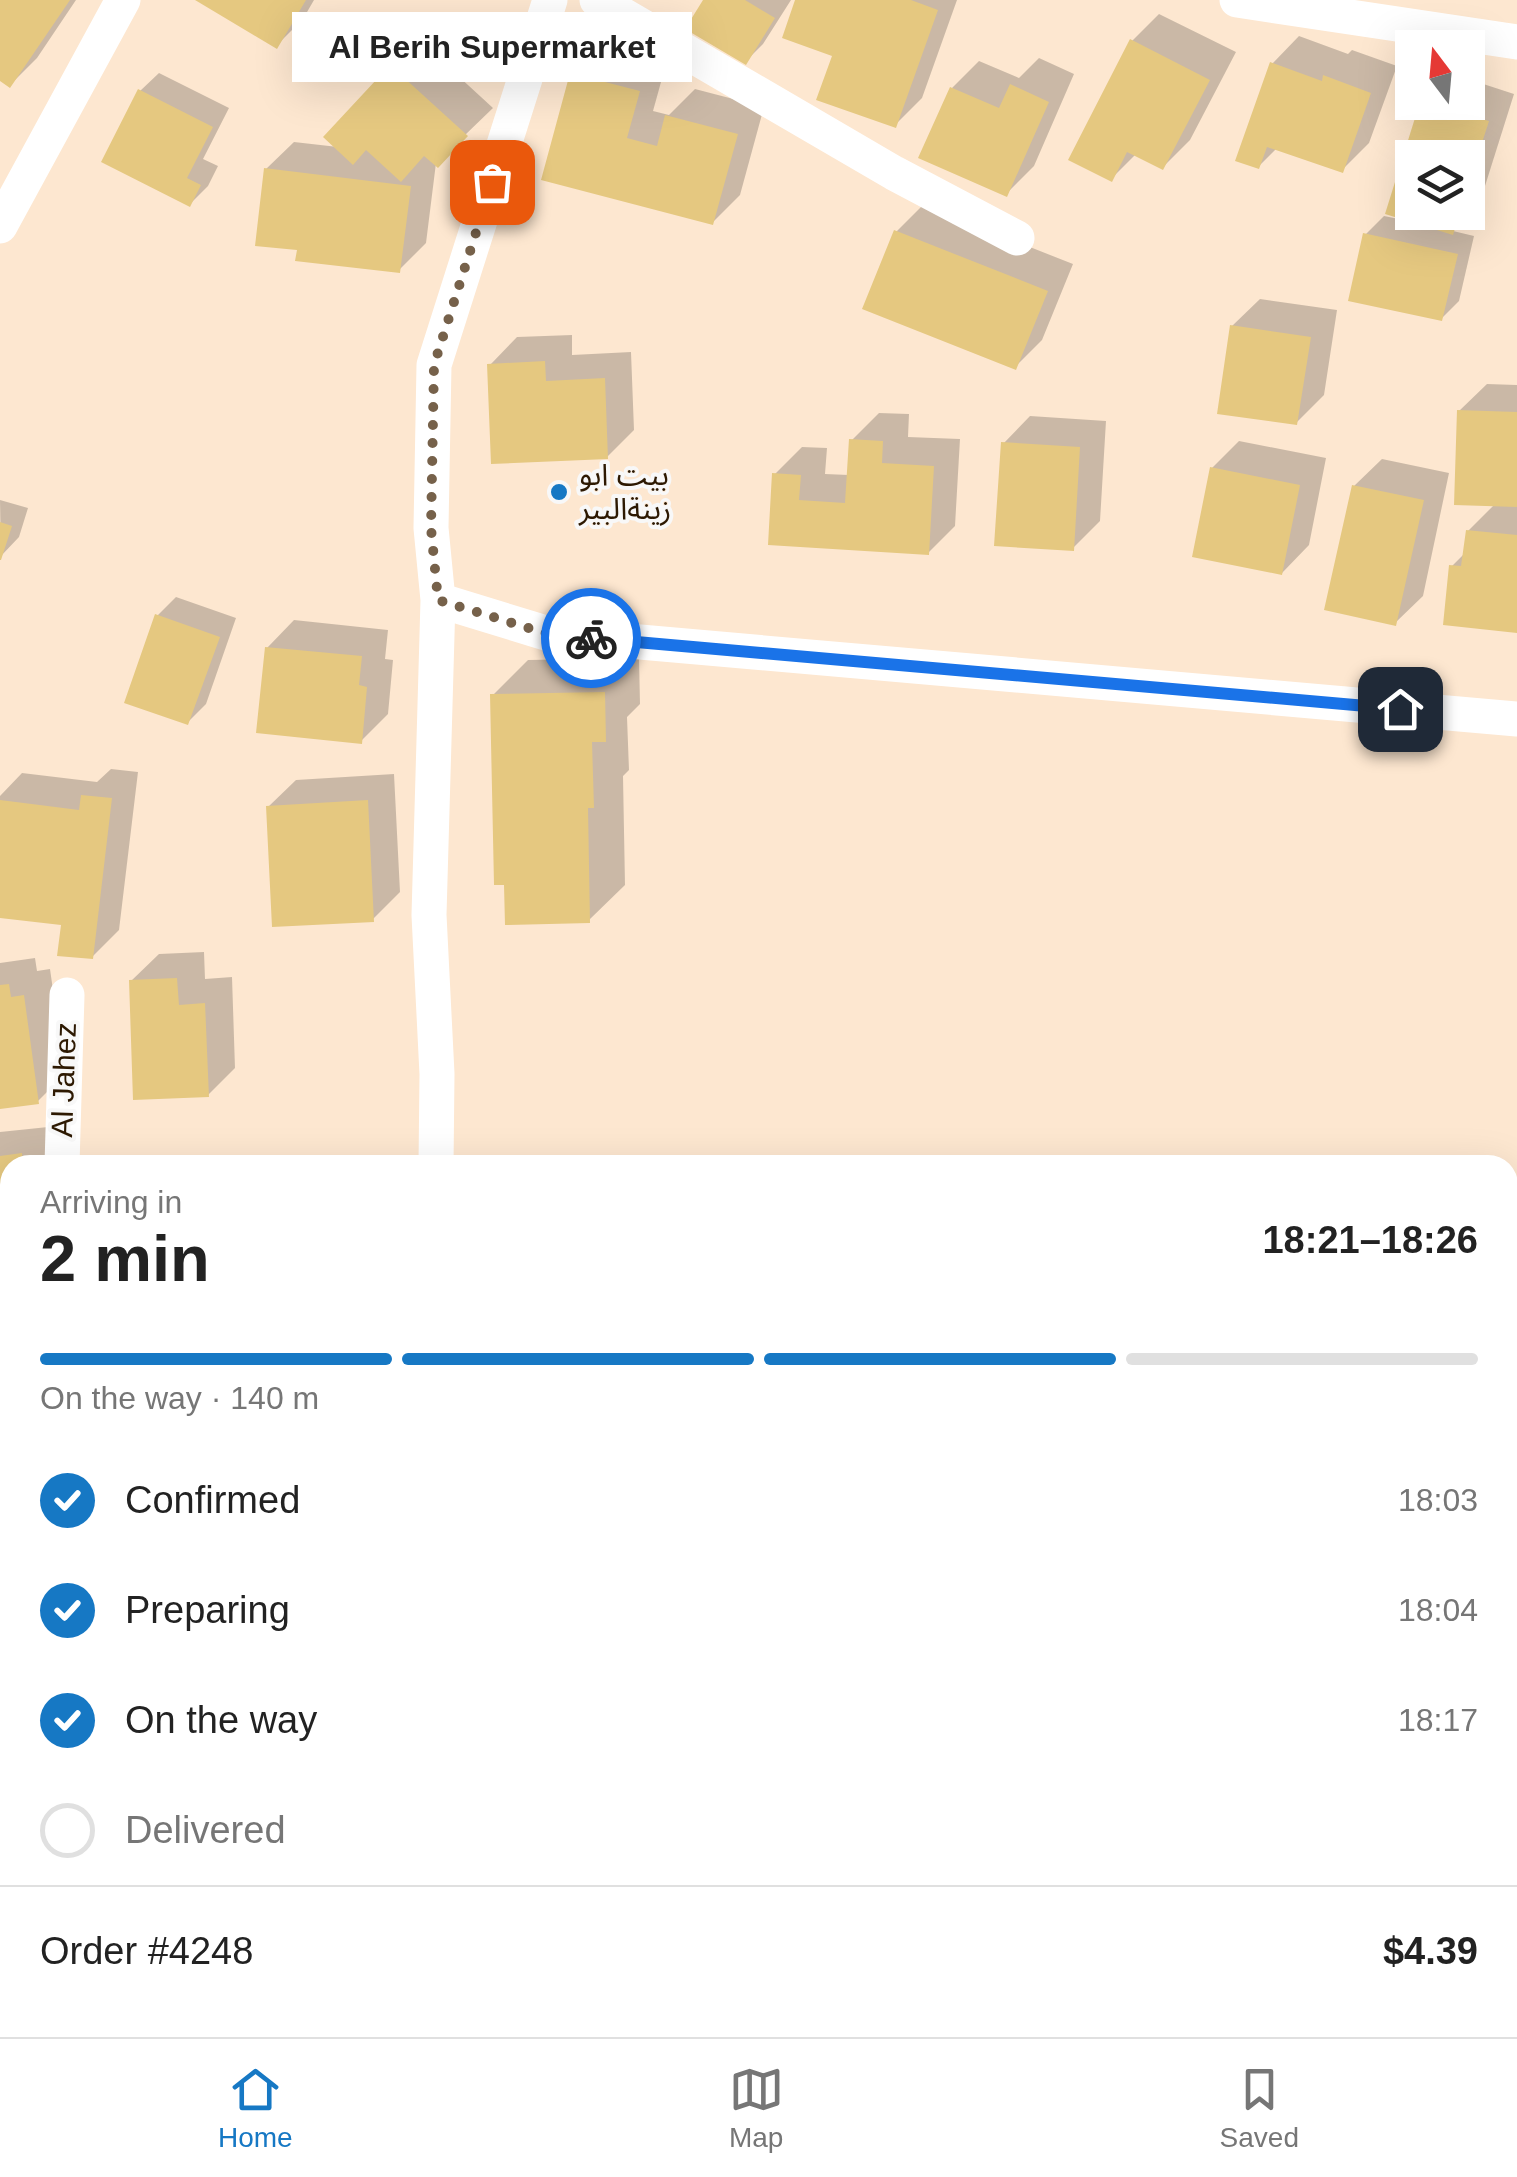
<!DOCTYPE html>
<html lang="en">
<head>
<meta charset="utf-8">
<style>
	:root { --surface:#fff; --page:#f6f6f6; --text:#222; --muted:#767676; --line:#e0e0e0; --accent:#1678c4 }
	body { margin:0; font-family:Helvetica,"Noto Sans Arabic",sans-serif; background:var(--page); color:var(--text); height:100vh; display:flex; flex-direction:column; font-size:38px; white-space:nowrap }
	* { box-sizing:border-box; margin:0 }
	p { font-size:32px; color:var(--muted) }
	.icon { flex:none; width:55px; height:55px; fill:none; stroke:currentColor; stroke-width:2; stroke-linecap:round; stroke-linejoin:round }
	.map { position:relative; flex:1; overflow:hidden }
	.drawer { position:absolute; left:0px; top:1155px; width:1518px; height:882px; display:flex; flex-direction:column; background:var(--surface); border-radius:30px 30px 0 0; box-shadow:0 10px 40px #0002 }
	.drawer>* { flex:none }
	.needle { width:65px; rotate:344deg }
	.tools { position:absolute; left:1395px; top:30px; display:grid; gap:20px }
	.tools a { display:grid; place-items:center; width:90px; height:90px; border-radius:0px; background:var(--surface); box-shadow:0 10px 40px #0002; font-size:50px }
	.pin { position:absolute; display:grid; place-items:center; width:85px; height:85px; color:#fff; margin:-42px; border-radius:20px; box-shadow:0 5px 15px #0006 }
	.courier { position:absolute; display:grid; place-items:center; width:100px; height:100px; margin:-50px; border:8px solid #1a73e8; border-radius:50%; background:#fff; color:#222; box-shadow:0 2px 12px #0007 }
	.bubble { position:absolute; height:70px; border-radius:0px; background:var(--surface); box-shadow:0 10px 40px #0002; font-size:32px; font-weight:700; line-height:70px; text-align:center }
	.head em { font-style:normal; font-weight:700 }
	.head div { display:flex; flex-direction:column-reverse }
	.head { display:flex; align-items:center; justify-content:space-between; height:170px; padding:0 40px }
	h1 { font-size:65px; font-weight:700; line-height:75px }
	.bar { display:grid; grid-template-columns:repeat(4,1fr); gap:15px 10px; align-content:center; height:120px; padding:0 40px }
	.bar i { height:12px; border-radius:8px; background:var(--line) }
	.bar .current { background:var(--accent) }
	.bar p { grid-column:span 4 }
	.line { display:flex; align-items:center; gap:25px; padding:0 40px; border-top:2px solid var(--line) }
	.line div { flex:1 }
	ol { padding:0 40px; list-style:none }
	li { display:flex; align-items:center; gap:30px; height:110px }
	li p { margin-inline-start:auto }
	li .icon { padding:10px; border-radius:50%; background:var(--accent); color:#fff; stroke-width:4 }
	li:last-child { color:var(--muted) }
	li i { width:55px; height:55px; border:5px solid var(--line); border-radius:50% }
	.menu { display:flex; justify-content:space-around; align-items:center; height:140px; border-top:2px solid var(--line); background:var(--surface); font-size:28px; color:var(--muted) }
	.menu a { display:grid; justify-items:center; gap:5px }
	.menu .current { color:var(--accent) }
	.map>svg:first-child { display:block }
</style>
</head>
<body>
<div class="map">
<svg width="1517" height="2037" viewBox="0 0 1517 2037">
	<rect width="100%" height="100%" fill="#fde7d0"/>
	<path fill="#0003" fill-rule="evenodd" d="M 0,0 L 76,0 L 37,58 L 10,85 L 0,78 Z
		M 200,0 L 314,0 L 303,19 L 276,46 Z
		M 706,0 L 791,0 L 763,44 L 745,62 Z
		M 798,0 L 957,0 L 922,98 L 895,125 L 835,55 Z
		M 1159,14 L 1236,52 L 1190,140 L 1163,167 L 1136,154 L 1111,179 L 1132,41 Z
		M 1299,36 L 1348,54 L 1352,50 L 1397,66 L 1369,143 L 1342,170 L 1277,148 L 1259,166 L 1272,64 Z
		M 419,40 L 493,108 L 436,163 L 426,243 L 399,270 L 299,248 L 266,169 L 294,142 L 338,147 L 327,137 Z
		M 600,47 L 666,64 L 653,111 L 669,115 L 695,89 L 764,107 L 740,195 L 713,222 L 544,178 L 573,74 Z
		M 1039,58 L 1074,74 L 1034,166 L 1006,194 L 952,88 L 979,61 L 1019,78 Z
		M 159,73 L 229,108 L 203,159 L 218,166 L 208,186 L 190,204 L 140,91 Z
		M 1468,79 L 1514,94 L 1479,205 L 1453,231 L 1474,236 L 1459,301 L 1441,319 L 1366,234 L 1384,216 L 1399,219 L 1400,216 L 1388,212 L 1423,102 L 1468,102 ZM 1412,158 L 1468,158 L 1468,212 L 1412,212 Z
		M 923,205 L 1073,264 L 1042,340 L 1015,367 L 896,232 Z
		M 1260,299 L 1337,310 L 1324,395 L 1296,423 L 1232,326 Z
		M 572,335 L 572,355 L 631,352 L 634,430 L 607,457 L 490,365 L 517,337 Z
		M 1487,384 L 1517,385 L 1517,630 L 1452,566 L 1466,552 L 1468,531 L 1495,504 L 1459,411 Z
		M 879,413 L 909,414 L 908,437 L 960,439 L 955,526 L 928,553 L 770,542 L 775,474 L 802,447 L 827,448 L 825,474 L 849,475 L 852,440 Z
		M 1030,416 L 1106,421 L 1100,521 L 1073,548 L 1003,444 Z
		M 1239,441 L 1326,458 L 1309,545 L 1282,573 L 1212,468 Z
		M 1382,459 L 1449,473 L 1423,596 L 1395,623 L 1354,486 Z
		M 0,500 L 28,508 L 19,537 L 1,556 Z
		M 176,597 L 236,618 L 206,704 L 188,722 L 157,616 Z
		M 294,620 L 388,630 L 385,659 L 393,660 L 388,714 L 361,741 L 267,648 Z
		M 639,658 L 640,704 L 627,717 L 629,770 L 623,776 L 625,885 L 589,920 L 493,695 L 528,660 Z
		M 111,769 L 138,772 L 119,930 L 92,957 L 64,923 L 0,915 L 0,796 L 22,773 L 97,782 Z
		M 394,774 L 400,892 L 373,919 L 268,807 L 296,780 Z
		M 204,952 L 205,979 L 232,977 L 235,1068 L 208,1095 L 131,981 L 159,954 Z
		M 35,958 L 37,971 L 50,969 L 65,1074 L 38,1101 L 0,1107 L 0,963 Z
		M 48,1127 L 52,1165 L 10,1165 L 10,1328 L 0,1329 L 0,1132 Z
		M 1517,1304 L 1517,1383 L 1508,1383 L 1508,1321 L 1515,1313 Z
		M 0,1391 L 10,1394 L 10,1460 L 0,1474 Z
		M 10,1597 L 10,1672 L 0,1675 L 0,1600 Z
		M 10,1768 L 10,2028 L 82,2028 L 85,2037 L 0,2037 L 0,1776 Z
		M 249,2028 L 471,2028 L 472,2032 L 468,2037 L 251,2037 Z"/>
	<path fill="#e5c880" d="M 0,0 L 70,0 L 10,88 L 0,81 Z
		M 195,0 L 306,0 L 277,49 Z
		M 703,0 L 745,0 L 775,18 L 746,65 L 685,29 Z
		M 795,0 L 911,0 L 938,10 L 896,128 L 816,100 L 832,56 L 782,38 Z
		M 1130,39 L 1210,80 L 1163,170 L 1127,152 L 1112,182 L 1068,160 Z
		M 1270,62 L 1322,81 L 1323,75 L 1371,93 L 1343,173 L 1267,147 L 1259,169 L 1235,161 Z
		M 390,65 L 468,136 L 438,168 L 424,156 L 401,182 L 366,150 L 353,165 L 323,137 Z
		M 570,73 L 640,91 L 627,138 L 657,146 L 665,115 L 738,134 L 713,225 L 541,180 Z
		M 1010,84 L 1049,102 L 1007,197 L 918,158 L 950,87 L 999,108 Z
		M 138,89 L 213,127 L 187,178 L 201,185 L 190,207 L 101,162 Z
		M 1420,102 L 1489,121 L 1468,186 L 1468,158 L 1412,158 L 1412,212 L 1460,212 L 1453,235 L 1385,214 Z
		M 264,168 L 411,186 L 400,273 L 295,261 L 297,250 L 255,246 Z
		M 894,230 L 1048,291 L 1016,370 L 862,309 Z
		M 1363,233 L 1458,254 L 1442,321 L 1348,301 Z
		M 1230,325 L 1311,337 L 1297,425 L 1217,414 Z
		M 545,361 L 546,381 L 605,378 L 608,459 L 491,464 L 487,364 Z
		M 1457,410 L 1517,412 L 1517,507 L 1454,505 Z
		M 849,439 L 883,441 L 882,463 L 934,466 L 929,555 L 768,545 L 772,473 L 801,475 L 799,500 L 845,503 Z
		M 1001,442 L 1080,447 L 1074,551 L 994,546 Z
		M 1210,467 L 1300,485 L 1282,575 L 1192,557 Z
		M 1352,485 L 1424,500 L 1396,626 L 1324,610 Z
		M 0,522 L 12,526 L 1,560 L 0,560 Z
		M 1466,530 L 1517,535 L 1517,633 L 1443,625 L 1449,565 L 1461,566 Z
		M 155,614 L 220,637 L 188,725 L 124,703 Z
		M 265,647 L 362,656 L 359,685 L 367,687 L 362,744 L 256,733 Z
		M 605,692 L 606,742 L 592,742 L 594,808 L 588,808 L 590,923 L 505,925 L 504,885 L 494,885 L 490,694 Z
		M 81,795 L 112,798 L 93,959 L 57,956 L 61,925 L 0,918 L 0,800 L 79,810 Z
		M 368,800 L 374,922 L 272,927 L 266,806 Z
		M 177,978 L 179,1005 L 205,1003 L 209,1097 L 133,1100 L 129,980 Z
		M 9,984 L 11,997 L 24,995 L 39,1104 L 0,1109 L 0,985 Z
		M 22,1153 L 23,1165 L 10,1165 L 10,1331 L 0,1332 L 0,1156 Z
		M 1512,1305 L 1517,1305 L 1517,1385 L 1508,1386 L 1508,1332 L 1513,1332 Z
		M 0,1625 L 10,1654 L 10,1675 L 0,1678 Z
		M 10,1784 L 10,1851 L 0,1855 L 0,1788 Z
		M 1,1912 L 10,1942 L 10,2028 L 36,2028 L 39,2037 L 0,2037 Z
		M 247,2028 L 338,2028 L 339,2037 L 248,2037 Z
		M 364,2028 L 440,2028 L 442,2037 L 366,2037 Z"/>
	<g fill="none" stroke-linecap="round" stroke-linejoin="round">
		<path stroke="#fff" stroke-width="18" d="M 1508,1945 L 1517,1942
			M 784,2028 L 814,2037
			M 1236,2037 L 1264,2028"/>
		<path stroke="#fff" stroke-width="35" d="M 597,0 L 894,173 L 1017,238
			M 1237,0 L 1517,42
			M 0,226 L 123,0
			M 438,600 L 549,634 L 1517,719
			M 62,1165 L 67,995
			M 436,1165 L 437,1074 L 429,915 L 438,600 L 431,528 L 434,365 L 550,0
			M 1508,1434 L 1517,1434
			M 0,1475 L 10,1459
			M 0,1584 L 10,1588
			M 0,1742 L 10,1738
			M 593,2037 L 595,2028"/>
	</g>
	<g fill="none" stroke-linecap="round" stroke-linejoin="round">
		<path stroke="#76614a" stroke-width="10" stroke-dasharray="0 18" d="M 492,182 L 434,365 L 431,528 L 438,600 L 548,634 L 591,638"/>
		<path stroke="#1a73e8" stroke-width="12" d="M 591,638 L 1400,709"/>
	</g>
	<circle fill="#1678c4" stroke="#f8f8f8" stroke-width="4" cx="559" cy="492" r="10"/>
	<g text-anchor="middle" stroke-width="8" stroke-linejoin="round" paint-order="stroke">
		<g font-size="30" fill="#2d1902" stroke="#f8f8f8" text-anchor="start">
			<text x="579" y="485">بيت ابو<tspan x="579" dy="34">زينةالبير</tspan></text>
		</g>
		<g font-size="30" fill="#2d1902" stroke="#f8f8f8">
			<text transform="translate(64 1080) rotate(-88)" y="10">Al Jahez</text>
		</g>
	</g>
</svg>
<div class="tools">
<a><svg class="needle" viewBox="-14 -14 28 28"><path d="M0-13l5 13h-10z" fill="#e53935"/><path d="M0 13l5-13h-10z" fill="#767676"/></svg></a>
<a><svg class="icon" aria-label="layers" viewBox="0 0 24 24"><path d="M12 4l9 5-9 5-9-5zM3 14l9 5 9-5"/></svg></a>
</div>
<div class="pin" style="left:492px;top:182px;background:#ea580c"><svg class="icon" aria-label="bag" viewBox="0 0 24 24"><path d="M5 8h14l-1 12H6zM9 8a3 3 0 0 1 6 0"/></svg></div>
<div class="pin" style="left:1400px;top:709px;background:#1f2937"><svg class="icon" aria-label="home" viewBox="0 0 24 24"><path d="M3 11l9-7 9 7M6 9v11h12V9"/></svg></div>
<div class="courier" style="left:591px;top:638px"><svg class="icon" aria-label="bike" viewBox="0 0 24 24"><circle cx="6" cy="16" r="4"/><circle cx="18" cy="16" r="4"/><path d="M6 16l4-8h5l3 8M10 8l3 8H6M13 5h3"/></svg></div>
<div class="bubble" style="left:292px;top:12px;width:400px">Al Berih Supermarket</div>
<section class="drawer">
<div class="head"><div><h1>2 min</h1><p>Arriving in</p></div><em>18:21–18:26</em></div>
<div class="bar"><i class="current"></i><i class="current"></i><i class="current"></i><i></i><p>On the way · 140 m</p></div>
<ol>
<li><svg class="icon" aria-label="check" viewBox="0 0 24 24"><path d="M5 12l5 5 9-10"/></svg>Confirmed<p>18:03</p></li>
<li><svg class="icon" aria-label="check" viewBox="0 0 24 24"><path d="M5 12l5 5 9-10"/></svg>Preparing<p>18:04</p></li>
<li><svg class="icon" aria-label="check" viewBox="0 0 24 24"><path d="M5 12l5 5 9-10"/></svg>On the way<p>18:17</p></li>
<li><i></i>Delivered</li>
</ol>
<div class="line" style="height:130px"><div>Order #4248</div><b>$4.39</b></div>
</section>
</div>
<nav class="menu">
<a class="current"><svg class="icon" aria-label="home" viewBox="0 0 24 24"><path d="M3 11l9-7 9 7M6 9v11h12V9"/></svg>Home</a>
<a><svg class="icon" aria-label="map" viewBox="0 0 24 24"><path d="M3 6l6-2 6 2 6-2v14l-6 2-6-2-6 2zM9 4v14M15 6v14"/></svg>Map</a>
<a><svg class="icon" aria-label="saved" viewBox="0 0 24 24"><path d="M7 4h10v16l-5-4-5 4z"/></svg>Saved</a>
</nav>
</body>
</html>
